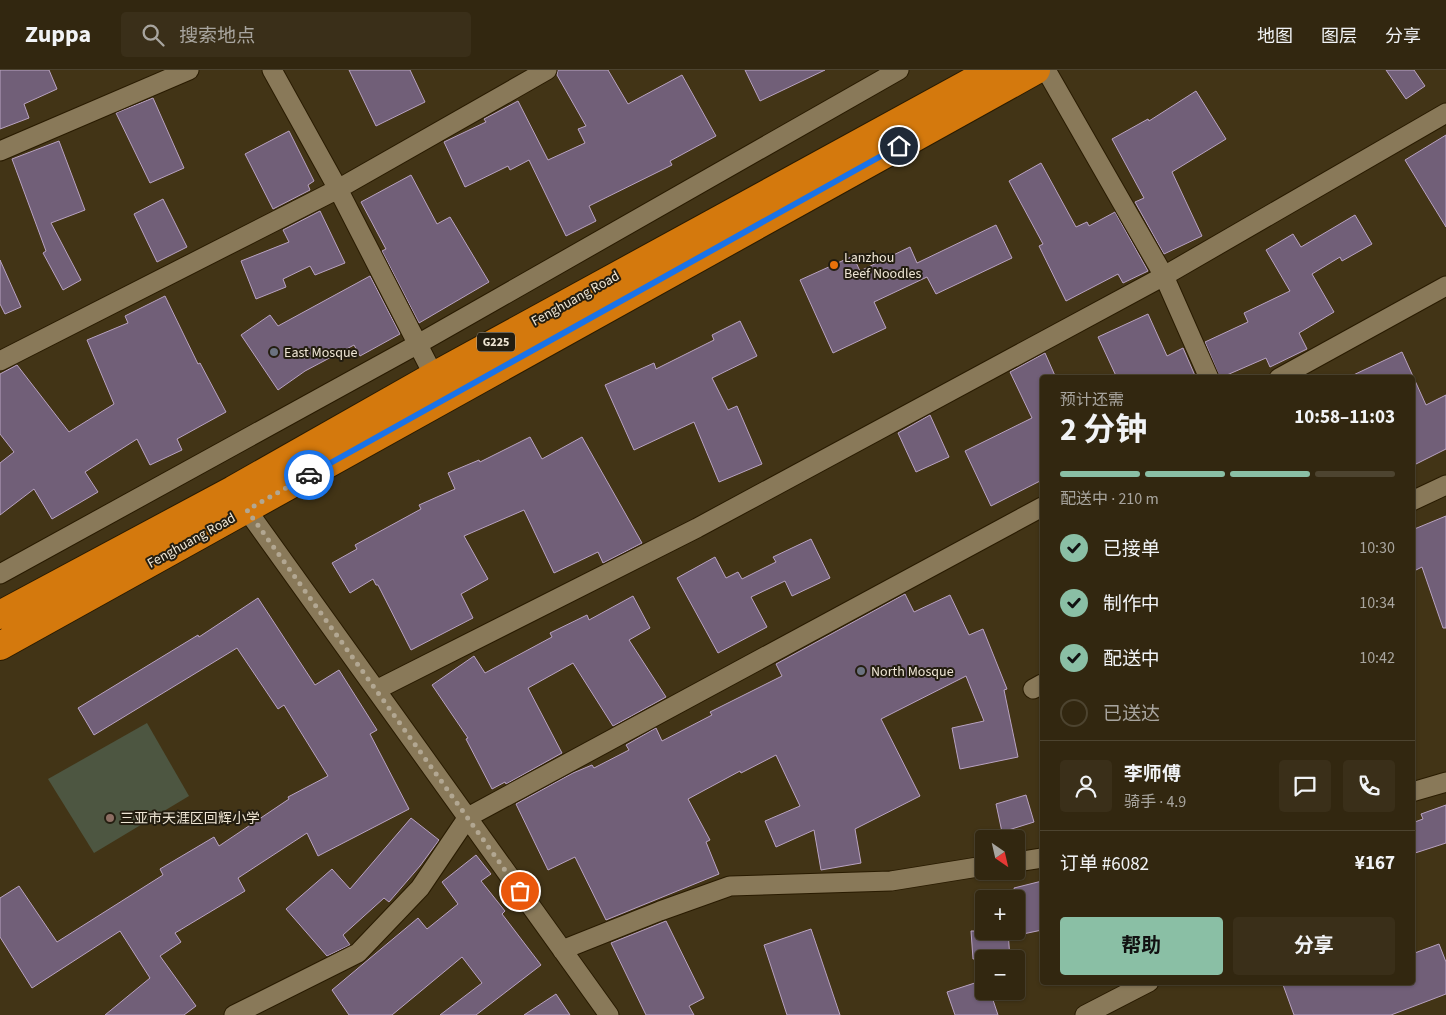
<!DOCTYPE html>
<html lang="zh">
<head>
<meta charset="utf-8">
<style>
	:root { --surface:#322710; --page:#3a2f19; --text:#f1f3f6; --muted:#a8a59f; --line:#4d4430; --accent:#8abfa5 }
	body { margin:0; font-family:"Source Sans 3","Noto Sans SC",sans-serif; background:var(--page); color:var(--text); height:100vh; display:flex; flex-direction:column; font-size:19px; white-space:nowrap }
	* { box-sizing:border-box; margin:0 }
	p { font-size:16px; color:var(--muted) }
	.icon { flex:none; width:28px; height:28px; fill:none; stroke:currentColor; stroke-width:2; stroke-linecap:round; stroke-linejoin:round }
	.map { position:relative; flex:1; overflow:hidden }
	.side { position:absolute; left:1040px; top:305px; width:375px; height:610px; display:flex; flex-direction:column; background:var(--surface); border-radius:5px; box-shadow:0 1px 4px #0004,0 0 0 1px var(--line) }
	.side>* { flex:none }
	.needle { width:32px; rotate:146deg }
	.controls { position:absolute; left:975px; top:760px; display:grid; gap:10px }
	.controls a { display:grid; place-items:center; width:50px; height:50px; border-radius:5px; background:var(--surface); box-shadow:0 1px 4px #0004,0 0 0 1px var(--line); font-size:25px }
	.pin { position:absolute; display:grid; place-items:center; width:42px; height:42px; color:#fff; margin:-21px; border:2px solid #fff; border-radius:50%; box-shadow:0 1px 5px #0007 }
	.courier { position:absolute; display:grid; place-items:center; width:50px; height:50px; margin:-25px; border:4px solid #1a73e8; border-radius:50%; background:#fff; color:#222; box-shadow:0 1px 6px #0007 }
	.head em { font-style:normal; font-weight:700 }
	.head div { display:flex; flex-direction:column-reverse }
	.head { display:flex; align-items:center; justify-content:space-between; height:85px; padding:0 20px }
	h1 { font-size:32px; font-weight:700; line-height:38px }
	.bar { display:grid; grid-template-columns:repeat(4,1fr); gap:8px 5px; align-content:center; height:60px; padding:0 20px }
	.bar i { height:6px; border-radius:4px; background:var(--line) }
	.bar .on { background:var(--accent) }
	.bar p { grid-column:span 4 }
	.line { display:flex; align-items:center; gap:12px; padding:0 20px; border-top:1px solid var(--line) }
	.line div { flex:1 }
	.round { display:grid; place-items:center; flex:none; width:52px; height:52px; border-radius:5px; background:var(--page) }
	ol { padding:0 20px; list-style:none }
	li { display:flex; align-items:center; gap:15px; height:55px }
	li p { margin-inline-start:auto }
	li .icon { padding:5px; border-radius:50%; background:var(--accent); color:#111; stroke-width:4 }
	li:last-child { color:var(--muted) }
	li i { width:28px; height:28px; border:2px solid var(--line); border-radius:50% }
	.cta { display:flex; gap:10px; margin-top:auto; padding:10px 20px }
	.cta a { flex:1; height:58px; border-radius:5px; background:var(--accent); color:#111; font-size:20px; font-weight:700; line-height:58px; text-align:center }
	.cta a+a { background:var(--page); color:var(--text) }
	header { display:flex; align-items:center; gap:30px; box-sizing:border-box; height:70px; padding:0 25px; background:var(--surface); border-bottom:1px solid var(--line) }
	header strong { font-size:24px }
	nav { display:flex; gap:28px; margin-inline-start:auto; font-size:18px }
	.search { width:350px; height:45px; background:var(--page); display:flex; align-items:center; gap:12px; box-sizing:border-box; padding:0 18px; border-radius:5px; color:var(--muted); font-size:19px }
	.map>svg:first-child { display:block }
</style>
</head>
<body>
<header>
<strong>Zuppa</strong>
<div class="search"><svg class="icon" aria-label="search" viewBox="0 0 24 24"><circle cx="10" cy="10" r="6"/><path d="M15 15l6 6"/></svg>搜索地点</div>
<nav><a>地图</a><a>图层</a><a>分享</a></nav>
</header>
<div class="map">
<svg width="1446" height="945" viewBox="0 0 1446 945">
	<rect width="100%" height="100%" fill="#423416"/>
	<path fill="#4d5641" d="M 147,653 L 189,726 L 94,783 L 48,709 Z"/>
	<path fill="#715f78" stroke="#b9a3c2" d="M 0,0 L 49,0 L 57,19 L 24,34 L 29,48 L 0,59 Z
		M 349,0 L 410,0 L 425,32 L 376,56 Z
		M 558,0 L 608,0 L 628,34 L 682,5 L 716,66 L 670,91 L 672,95 L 589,136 L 596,151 L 566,166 L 529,90 L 510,100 L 508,96 L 465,117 L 444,72 L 486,52 L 484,49 L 518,31 L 548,90 L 585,73 L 578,59 L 586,56 L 557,5 Z
		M 745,0 L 825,0 L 760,31 Z
		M 1386,0 L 1414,0 L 1425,16 L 1406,29 Z
		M 1196,21 L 1226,69 L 1172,102 L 1202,166 L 1164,184 L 1135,132 L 1144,128 L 1112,69 L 1148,49 L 1149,51 Z
		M 153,28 L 184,98 L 150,113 L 116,43 Z
		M 289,61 L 314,111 L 308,115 L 310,120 L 273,139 L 245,84 Z
		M 1446,65 L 1446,157 L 1405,90 Z
		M 59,71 L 85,140 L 51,153 L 81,210 L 63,220 L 43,183 L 46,181 L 12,89 Z
		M 1041,93 L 1076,157 L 1087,152 L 1089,156 L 1115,142 L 1148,201 L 1123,213 L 1118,204 L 1066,231 L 1039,176 L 1043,174 L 1009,111 Z
		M 411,105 L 437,154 L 450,147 L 489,212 L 419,253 L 382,181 L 386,179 L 361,132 Z
		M 163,129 L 187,177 L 157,192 L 134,144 Z
		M 320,141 L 345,193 L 315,205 L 310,196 L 283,209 L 286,217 L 256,229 L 241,191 L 289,172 L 283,160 Z
		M 1355,145 L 1372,174 L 1342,191 L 1340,187 L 1312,204 L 1334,242 L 1299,263 L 1307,279 L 1270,297 L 1266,288 L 1220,308 L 1205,272 L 1248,252 L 1244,243 L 1290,221 L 1266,180 L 1293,164 L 1301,177 Z
		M 996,155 L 1012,188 L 936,224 L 927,207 L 874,232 L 886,258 L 833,283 L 800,210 L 853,186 L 860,201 L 910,177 L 917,193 Z
		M 0,190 L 21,237 L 5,244 L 0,234 Z
		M 370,206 L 400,264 L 360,286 L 354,275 L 305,301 L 278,320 L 241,265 L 270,245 L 278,256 Z
		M 165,226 L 198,294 L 200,293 L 226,342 L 177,369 L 182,380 L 150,395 L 137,369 L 85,402 L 98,422 L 52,449 L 34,419 L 0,445 L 0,393 L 14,382 L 0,364 L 0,304 L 17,295 L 69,362 L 114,334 L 87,270 L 128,253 L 125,246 Z
		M 1148,244 L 1167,286 L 1183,278 L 1196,308 L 1117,308 L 1098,267 Z
		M 740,251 L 757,286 L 712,308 L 728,340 L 737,336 L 762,394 L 719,412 L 694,352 L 634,380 L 605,315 L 654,293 L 656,299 L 714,270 L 712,265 Z
		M 1402,282 L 1426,335 L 1446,325 L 1446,379 L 1412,396 L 1412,308 L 1347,308 Z
		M 1045,283 L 1056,308 L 1042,308 L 1042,410 L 991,436 L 965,381 L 1032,348 L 1010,302 Z
		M 930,345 L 949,387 L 916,402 L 898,363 Z
		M 530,367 L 542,389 L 582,367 L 642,473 L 603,493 L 598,482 L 554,503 L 524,440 L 464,466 L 488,509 L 461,524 L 473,548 L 411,580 L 378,515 L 376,515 L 373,509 L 350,523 L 332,493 L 357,479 L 355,475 L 421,439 L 419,435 L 455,419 L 448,403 L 479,390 L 480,392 Z
		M 1446,446 L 1446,558 L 1443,558 L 1422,497 L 1412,502 L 1412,460 Z
		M 811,469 L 830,508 L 792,526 L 785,511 L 751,527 L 767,557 L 718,583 L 677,508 L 715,487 L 726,508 L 738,502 L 742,509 L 776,492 L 773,487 Z
		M 905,524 L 914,542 L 950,525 L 969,565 L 983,559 L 1007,619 L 1004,620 L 1018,687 L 960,699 L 952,658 L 984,651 L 966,606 L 881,649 L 920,726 L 855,759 L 861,793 L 821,800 L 814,760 L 776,777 L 765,751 L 800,736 L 776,685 L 741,703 L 740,701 L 688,729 L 710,770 L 706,772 L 719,804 L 606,850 L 575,787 L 548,800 L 516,734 L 573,703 L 592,695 L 594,698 L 629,680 L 626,675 L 656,658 L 662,671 L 712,645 L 710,642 L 782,606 L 776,594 Z
		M 633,526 L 650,558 L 629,570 L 666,627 L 613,656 L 573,593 L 528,618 L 562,683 L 506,714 L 505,712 L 492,719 L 466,669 L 468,668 L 432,615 L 474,586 L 485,603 L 552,567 L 550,563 L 587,545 L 589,550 Z
		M 258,528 L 315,615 L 339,600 L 377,660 L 370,664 L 409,739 L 318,786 L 307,763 L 238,808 L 245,821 L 175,863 L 181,872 L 160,886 L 196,936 L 184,945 L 105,945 L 150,908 L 120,861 L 32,918 L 0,867 L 0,828 L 19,816 L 57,872 L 163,805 L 160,799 L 214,767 L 219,776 L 289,729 L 288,727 L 328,706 L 284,635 L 278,639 L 237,578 L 94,665 L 78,638 L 198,565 L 199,567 Z
		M 1026,725 L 1034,752 L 1002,762 L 996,734 Z
		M 1446,735 L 1446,773 L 1412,784 L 1412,753 L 1423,749 L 1421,744 Z
		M 411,748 L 439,770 L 420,796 L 389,832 L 384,828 L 343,865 L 350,875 L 327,886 L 286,839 L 332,799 L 350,819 Z
		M 476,785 L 491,804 L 481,811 L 505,841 L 502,844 L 541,895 L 476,945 L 440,945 L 482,913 L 462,887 L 392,945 L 349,945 L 332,920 L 418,848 L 427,859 L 458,834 L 442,812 Z
		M 1042,811 L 1042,860 L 1023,864 L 1014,818 Z
		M 666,851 L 704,928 L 689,936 L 694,945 L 646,945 L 611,873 Z
		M 811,859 L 840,945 L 787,945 L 764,875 Z
		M 971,861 L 1008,861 L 1010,889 L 973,889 Z
		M 1439,874 L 1446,892 L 1446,924 L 1391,945 L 1294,945 L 1282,912 L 1412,912 L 1412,884 Z
		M 984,910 L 984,921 L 990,921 L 998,945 L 955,945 L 947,922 Z
		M 556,924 L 570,945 L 524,945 Z"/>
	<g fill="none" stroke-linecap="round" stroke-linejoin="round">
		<g stroke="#291b00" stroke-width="21">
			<path id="street" d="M 272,0 L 338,119 L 434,306
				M 1046,0 L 1164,206 L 1209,308
				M 0,81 L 189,0
				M 0,291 L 338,119 L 547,0
				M 1279,308 L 1446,216
				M 239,429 L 609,945
				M 1412,431 L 1446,415
				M 0,504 L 418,274 L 899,0
				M 1033,619 L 1042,614
				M 376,620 L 697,458 L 1164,206 L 1446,43
				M 1412,722 L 1446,712
				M 1016,792 L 1042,788
				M 562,880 L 660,841 L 730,816 L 891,811 L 984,796
				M 234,945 L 358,883 L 420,818 L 468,747 L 1042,437
				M 1085,945 L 1149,912"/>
		</g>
		<g stroke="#291b00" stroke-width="30">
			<path id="highway" d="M 0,545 L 233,420 L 434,306 L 993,0
				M 0,576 L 1036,0"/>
		</g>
		<use href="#street" stroke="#897959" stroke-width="19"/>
		<use href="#highway" stroke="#d4790d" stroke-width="28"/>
	</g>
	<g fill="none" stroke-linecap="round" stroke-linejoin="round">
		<path stroke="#b2a792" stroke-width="5" stroke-dasharray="0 9" d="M 309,405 L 247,440 L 520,821"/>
		<path stroke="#1a73e8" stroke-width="6" d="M 309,405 L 899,76"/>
	</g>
	<circle fill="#e8710a" stroke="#231d10" stroke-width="2" cx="834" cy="195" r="5"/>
	<g fill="#6b7280" stroke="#231d10" stroke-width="2">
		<circle cx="274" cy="282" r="5"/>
		<circle cx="861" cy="601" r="5"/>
	</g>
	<circle fill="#8d6e63" stroke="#231d10" stroke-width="2" cx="110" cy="748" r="5"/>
	<g text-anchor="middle" stroke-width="4" stroke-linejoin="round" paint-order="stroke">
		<rect fill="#231d10" stroke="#b1a999" stroke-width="1" x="477" y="262.5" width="38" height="19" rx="4"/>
		<g font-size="12" font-weight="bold" fill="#eee5d4">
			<text x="496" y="276">G225</text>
		</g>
		<g font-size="14" fill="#eee5d4" stroke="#231d10" text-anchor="start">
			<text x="844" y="192">Lanzhou<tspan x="844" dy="16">Beef Noodles</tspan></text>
			<text x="284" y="287">East Mosque</text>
			<text x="871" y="606">North Mosque</text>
			<text x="120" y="753">三亚市天涯区回辉小学</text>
		</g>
		<g font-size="14" fill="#eee5d4" stroke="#231d10">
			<text transform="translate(575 228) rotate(-29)" y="5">Fenghuang Road</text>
			<text transform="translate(191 470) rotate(-29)" y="5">Fenghuang Road</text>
		</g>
	</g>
</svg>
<div class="controls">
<a><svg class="needle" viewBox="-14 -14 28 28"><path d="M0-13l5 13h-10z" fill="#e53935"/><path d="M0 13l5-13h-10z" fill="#a8a59f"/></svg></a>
<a>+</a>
<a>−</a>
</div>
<div class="pin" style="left:520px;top:821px;background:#ea580c"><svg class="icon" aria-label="bag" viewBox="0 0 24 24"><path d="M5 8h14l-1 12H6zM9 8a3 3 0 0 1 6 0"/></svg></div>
<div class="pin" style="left:899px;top:76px;background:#1f2937"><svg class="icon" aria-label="home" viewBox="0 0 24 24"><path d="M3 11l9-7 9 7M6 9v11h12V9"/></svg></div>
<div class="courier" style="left:309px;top:405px"><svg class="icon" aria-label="car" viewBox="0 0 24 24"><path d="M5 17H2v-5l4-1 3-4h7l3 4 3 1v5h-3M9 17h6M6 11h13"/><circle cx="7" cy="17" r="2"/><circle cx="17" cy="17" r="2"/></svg></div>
<section class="side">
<div class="head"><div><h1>2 分钟</h1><p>预计还需</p></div><em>10:58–11:03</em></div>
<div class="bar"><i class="on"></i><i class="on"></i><i class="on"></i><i></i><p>配送中 · 210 m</p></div>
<ol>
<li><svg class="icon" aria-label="check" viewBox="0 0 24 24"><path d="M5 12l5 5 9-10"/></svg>已接单<p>10:30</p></li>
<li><svg class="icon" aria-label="check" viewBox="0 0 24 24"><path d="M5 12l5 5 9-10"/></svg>制作中<p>10:34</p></li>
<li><svg class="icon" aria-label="check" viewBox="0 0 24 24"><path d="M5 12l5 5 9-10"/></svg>配送中<p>10:42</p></li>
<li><i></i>已送达</li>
</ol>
<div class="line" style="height:90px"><a class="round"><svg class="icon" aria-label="person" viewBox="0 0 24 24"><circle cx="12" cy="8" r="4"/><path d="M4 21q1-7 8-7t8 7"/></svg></a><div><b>李师傅</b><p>骑手 · 4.9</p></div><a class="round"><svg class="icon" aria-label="chat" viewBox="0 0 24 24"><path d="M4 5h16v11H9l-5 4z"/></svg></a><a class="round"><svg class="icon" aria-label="phone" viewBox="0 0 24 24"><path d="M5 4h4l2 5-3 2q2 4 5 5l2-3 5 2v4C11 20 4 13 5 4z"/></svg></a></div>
<div class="line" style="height:65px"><div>订单 #6082</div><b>¥167</b></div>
<div class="cta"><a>帮助</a><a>分享</a></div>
</section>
</div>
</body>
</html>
